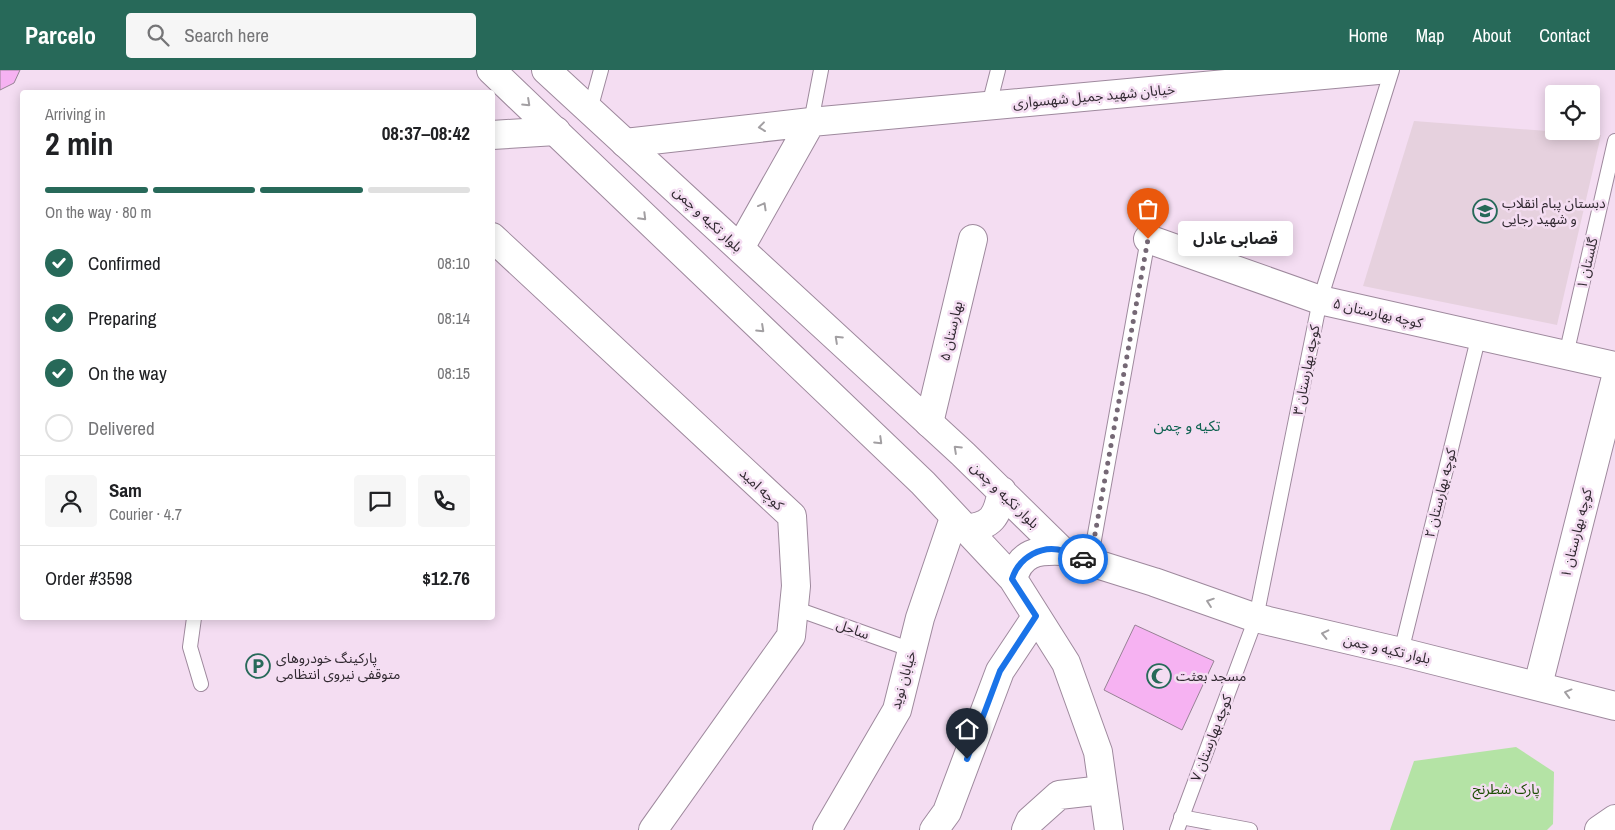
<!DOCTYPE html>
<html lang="en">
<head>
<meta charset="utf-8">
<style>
	:root { --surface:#fff; --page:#f6f6f6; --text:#202124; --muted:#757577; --line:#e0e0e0; --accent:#276959 }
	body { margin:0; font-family:"Archivo Narrow","Noto Sans Arabic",sans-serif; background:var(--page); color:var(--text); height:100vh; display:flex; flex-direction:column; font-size:19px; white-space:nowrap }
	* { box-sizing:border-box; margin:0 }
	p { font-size:16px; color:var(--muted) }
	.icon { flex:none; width:28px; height:28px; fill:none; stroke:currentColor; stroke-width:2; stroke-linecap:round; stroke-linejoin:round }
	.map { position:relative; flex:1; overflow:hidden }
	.panel { position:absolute; left:20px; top:20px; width:475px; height:530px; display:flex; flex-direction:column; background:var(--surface); border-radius:5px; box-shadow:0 2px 12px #0003 }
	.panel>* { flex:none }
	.fabs { position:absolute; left:1545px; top:15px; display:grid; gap:10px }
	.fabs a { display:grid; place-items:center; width:55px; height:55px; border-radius:5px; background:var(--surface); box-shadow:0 2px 12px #0003; font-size:25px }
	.pin { position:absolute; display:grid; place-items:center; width:42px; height:42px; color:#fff; margin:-51px -21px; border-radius:50% 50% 50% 0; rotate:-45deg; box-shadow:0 0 5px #0007 }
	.pin .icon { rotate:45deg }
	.courier { position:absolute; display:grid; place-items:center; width:50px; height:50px; margin:-25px; border:4px solid #1a73e8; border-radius:50%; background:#fff; color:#222; box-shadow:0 1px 6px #0007 }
	.bubble { position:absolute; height:35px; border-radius:5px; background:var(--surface); box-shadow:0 2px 12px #0003; font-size:16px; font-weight:700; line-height:35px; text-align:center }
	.head em { font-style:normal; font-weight:700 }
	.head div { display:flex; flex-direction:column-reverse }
	.head { display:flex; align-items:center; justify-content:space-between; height:85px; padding:0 25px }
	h1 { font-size:32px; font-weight:700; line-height:38px }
	.bar { display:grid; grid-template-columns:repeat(4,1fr); gap:8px 5px; align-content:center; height:60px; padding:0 25px }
	.bar i { height:6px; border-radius:4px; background:var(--line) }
	.bar .active { background:var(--accent) }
	.bar p { grid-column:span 4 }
	.line { display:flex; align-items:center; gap:12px; padding:0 25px; border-top:1px solid var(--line) }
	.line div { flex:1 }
	.round { display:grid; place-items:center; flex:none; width:52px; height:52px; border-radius:5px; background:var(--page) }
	ol { padding:0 25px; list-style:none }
	li { display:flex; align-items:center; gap:15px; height:55px }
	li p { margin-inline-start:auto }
	li .icon { padding:5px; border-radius:50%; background:var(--accent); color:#fff; stroke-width:4 }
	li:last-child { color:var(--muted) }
	li i { width:28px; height:28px; border:2px solid var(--line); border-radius:50% }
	header { display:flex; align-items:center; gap:30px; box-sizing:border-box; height:70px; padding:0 25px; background:var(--accent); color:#fff }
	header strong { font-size:24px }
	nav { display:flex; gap:28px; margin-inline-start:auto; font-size:18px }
	.search { width:350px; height:45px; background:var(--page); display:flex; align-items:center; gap:12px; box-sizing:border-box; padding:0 18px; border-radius:5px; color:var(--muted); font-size:19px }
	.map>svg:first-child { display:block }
</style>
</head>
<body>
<header>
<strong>Parcelo</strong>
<div class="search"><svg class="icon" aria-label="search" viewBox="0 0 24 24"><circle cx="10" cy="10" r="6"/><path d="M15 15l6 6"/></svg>Search here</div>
<nav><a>Home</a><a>Map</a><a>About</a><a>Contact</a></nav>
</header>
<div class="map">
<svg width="1615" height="760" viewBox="0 0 1615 760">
	<rect width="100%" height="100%" fill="#f4ddf2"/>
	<path fill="#e6d1de" d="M 1414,51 L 1601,65 L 1557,255 L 1363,216 Z"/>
	<path fill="#b4e3a5" d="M 1516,677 L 1554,702 L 1553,754 L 1547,760 L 1390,760 L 1414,691 Z"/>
	<path fill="#f6b2f2" stroke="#978295" d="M 0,0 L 20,0 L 14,13 L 0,20 Z
		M 1135,555 L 1214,591 L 1182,660 L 1104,620 Z"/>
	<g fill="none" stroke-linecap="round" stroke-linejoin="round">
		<g stroke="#9e899d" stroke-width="16">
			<path id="service" d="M 989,35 L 998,0
				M 590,40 L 601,0
				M 811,52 L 821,0
				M 1566,285 L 1615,71
				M 1090,492 L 1148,169
				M 794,538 L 912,580
				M 194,548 L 190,577 L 201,614
				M 1401,582 L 1479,265
				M 1181,747 L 1250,760
				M 1177,760 L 1256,548 L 1320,230 L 1392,0"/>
		</g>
		<g stroke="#9e899d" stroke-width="30">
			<path id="minor" d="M 492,65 L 556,61
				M 625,73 L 811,52 L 1378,0
				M 492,167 L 792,446 L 796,516 L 791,566 L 653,760
				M 1148,169 L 1320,230 L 1615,296
				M 740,178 L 811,52
				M 929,353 L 973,169
				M 1538,615 L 1615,311
				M 827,760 L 897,640 L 920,548 L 954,448
				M 934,760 L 947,742 L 1000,601 L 1036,547
				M 1026,760 L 1030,751 L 1059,725 L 1103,720"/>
		</g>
		<g stroke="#9e899d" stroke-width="30">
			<path id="secondary" d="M 491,0 L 923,413 L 1013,509 L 1066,593 L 1098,682 L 1109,760
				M 546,0 L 963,384 L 1062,481 L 1090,492 L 1154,512 L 1256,548 L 1401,582 L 1615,636
				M 965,459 C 992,456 997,447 1002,421
				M 1013,509 C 1020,482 1038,480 1062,481
				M 1599,760 L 1615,749"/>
		</g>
		<use href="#service" stroke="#fff" stroke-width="14"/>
		<use href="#minor" stroke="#fff" stroke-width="28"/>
		<use href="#secondary" stroke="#fff" stroke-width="28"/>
	</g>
	<defs><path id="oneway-chevron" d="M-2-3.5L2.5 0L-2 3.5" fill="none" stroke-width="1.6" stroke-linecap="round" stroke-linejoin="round" transform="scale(1.25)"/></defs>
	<g stroke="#a29fa2">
		<use href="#oneway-chevron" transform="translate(527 33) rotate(43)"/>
		<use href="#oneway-chevron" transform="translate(762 57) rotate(173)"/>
		<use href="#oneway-chevron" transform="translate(763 136) rotate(-61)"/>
		<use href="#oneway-chevron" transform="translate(643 147) rotate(45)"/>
		<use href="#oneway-chevron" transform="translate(761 259) rotate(43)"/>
		<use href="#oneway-chevron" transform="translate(838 269) rotate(-137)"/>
		<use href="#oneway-chevron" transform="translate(879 371) rotate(44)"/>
		<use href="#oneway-chevron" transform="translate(957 379) rotate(-137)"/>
		<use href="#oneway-chevron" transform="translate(1210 532) rotate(-161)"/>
		<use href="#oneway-chevron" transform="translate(1325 564) rotate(-167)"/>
		<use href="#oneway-chevron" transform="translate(1568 623) rotate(-165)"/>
	</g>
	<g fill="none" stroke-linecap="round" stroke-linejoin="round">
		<path stroke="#756875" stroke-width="5" stroke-dasharray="0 9" d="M 1083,489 L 1090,492 L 1148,169"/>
		<path stroke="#1a73e8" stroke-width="6" d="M 967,689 L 1000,601 L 1036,546 L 1012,509 C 1019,487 1042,474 1064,481 C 1070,483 1077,487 1083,489"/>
	</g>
	<defs>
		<g id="school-ring" transform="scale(1.25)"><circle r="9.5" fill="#f4ddf2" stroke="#276959" stroke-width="1.5"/><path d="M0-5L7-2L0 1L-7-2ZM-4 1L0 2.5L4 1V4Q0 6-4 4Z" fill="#276959"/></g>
		<g id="parking-ring" transform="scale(1.25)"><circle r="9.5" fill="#f4ddf2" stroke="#276959" stroke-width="1.5"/><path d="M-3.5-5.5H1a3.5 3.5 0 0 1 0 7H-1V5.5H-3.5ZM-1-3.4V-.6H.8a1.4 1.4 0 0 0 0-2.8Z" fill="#276959"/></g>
		<g id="mosque-ring" transform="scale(1.25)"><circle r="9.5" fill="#f4ddf2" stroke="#276959" stroke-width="1.5"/><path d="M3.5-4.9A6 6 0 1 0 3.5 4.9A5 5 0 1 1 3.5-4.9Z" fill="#276959"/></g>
	</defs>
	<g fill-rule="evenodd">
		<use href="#school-ring" x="1485" y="141"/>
		<use href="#parking-ring" x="258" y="596"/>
		<use href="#mosque-ring" x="1159" y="606"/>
	</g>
	<g text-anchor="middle" stroke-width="5" stroke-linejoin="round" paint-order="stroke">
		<g font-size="14" fill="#312931" stroke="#f4ddf2">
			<text transform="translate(1094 26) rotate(-5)" y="5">خیابان شهید جمیل شهسواری</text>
			<text transform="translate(708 149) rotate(43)" y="5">بلوار تکیه و چمن</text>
			<text transform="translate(1587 193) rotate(-77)" y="5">گلستان ١</text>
			<text transform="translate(1378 243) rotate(13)" y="5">کوچه بهارستان ۵</text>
			<text transform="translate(951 261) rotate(-77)" y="5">بهارستان ۵</text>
			<text transform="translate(1306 300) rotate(-79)" y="5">کوچه بهارستان ۳</text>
			<text transform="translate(762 419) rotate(43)" y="5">کوچه امید</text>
			<text transform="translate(1440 423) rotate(-76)" y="5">کوچه بهارستان ۲</text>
			<text transform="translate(1005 425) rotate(44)" y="5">بلوار تکیه و چمن</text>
			<text transform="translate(1576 463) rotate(-76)" y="5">کوچه بهارستان ۱</text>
			<text transform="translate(853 559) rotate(20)" y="5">ساحل</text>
			<text transform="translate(1387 579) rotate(13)" y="5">بلوار تکیه و چمن</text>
			<text transform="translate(903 610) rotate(-74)" y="5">خیابان نوید</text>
			<text transform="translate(1211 668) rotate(-69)" y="5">کوچه بهارستان ۷</text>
		</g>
		<g font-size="14" fill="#312931" stroke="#f4ddf2" text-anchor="start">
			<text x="1502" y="138">دبستان پبام انقلاب<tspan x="1502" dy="16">و شهید رجایی</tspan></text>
			<text x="276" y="593">پارکینگ خودروهای<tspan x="276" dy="16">متوقفی نیروی انتظامی</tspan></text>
			<text x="1176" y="611">مسجد بعثت</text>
		</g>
		<g font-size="14" fill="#1a4c00" stroke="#f4ddf2">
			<text x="1506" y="724">پارک شطرنج</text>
		</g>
		<g font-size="15" fill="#0f6251" stroke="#f4ddf2">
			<text x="1187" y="361">تکیه و چمن</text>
		</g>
	</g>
</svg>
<div class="fabs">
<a><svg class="icon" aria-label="locate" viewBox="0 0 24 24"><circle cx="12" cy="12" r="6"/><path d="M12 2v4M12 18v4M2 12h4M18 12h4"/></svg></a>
</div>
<div class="pin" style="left:1148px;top:169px;background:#ea580c"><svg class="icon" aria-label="bag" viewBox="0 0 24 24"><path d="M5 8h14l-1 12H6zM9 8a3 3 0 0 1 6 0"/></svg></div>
<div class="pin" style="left:967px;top:689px;background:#1f2937"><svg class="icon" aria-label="home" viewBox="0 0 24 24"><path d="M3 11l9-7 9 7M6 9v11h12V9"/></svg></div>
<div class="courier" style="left:1083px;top:489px"><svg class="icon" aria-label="car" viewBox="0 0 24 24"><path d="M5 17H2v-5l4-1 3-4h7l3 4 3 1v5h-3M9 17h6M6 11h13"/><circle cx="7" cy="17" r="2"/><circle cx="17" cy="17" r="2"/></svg></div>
<div class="bubble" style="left:1178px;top:151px;width:115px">قصابی عادل</div>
<section class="panel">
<div class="head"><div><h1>2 min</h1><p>Arriving in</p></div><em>08:37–08:42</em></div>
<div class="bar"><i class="active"></i><i class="active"></i><i class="active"></i><i></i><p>On the way · 80 m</p></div>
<ol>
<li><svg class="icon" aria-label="check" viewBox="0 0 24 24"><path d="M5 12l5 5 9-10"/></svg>Confirmed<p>08:10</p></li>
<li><svg class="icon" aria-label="check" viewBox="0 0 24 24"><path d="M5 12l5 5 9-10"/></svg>Preparing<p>08:14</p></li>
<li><svg class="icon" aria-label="check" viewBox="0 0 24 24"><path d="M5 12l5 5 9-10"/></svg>On the way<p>08:15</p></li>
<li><i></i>Delivered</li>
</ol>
<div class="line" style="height:90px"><a class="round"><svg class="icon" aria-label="person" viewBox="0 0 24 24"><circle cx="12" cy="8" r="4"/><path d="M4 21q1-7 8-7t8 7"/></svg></a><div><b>Sam</b><p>Courier · 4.7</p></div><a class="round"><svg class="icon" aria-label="chat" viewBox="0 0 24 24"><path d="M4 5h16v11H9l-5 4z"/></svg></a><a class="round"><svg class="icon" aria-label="phone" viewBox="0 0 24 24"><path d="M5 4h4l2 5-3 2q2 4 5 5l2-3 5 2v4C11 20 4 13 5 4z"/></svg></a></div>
<div class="line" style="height:65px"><div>Order #3598</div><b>$12.76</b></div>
</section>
</div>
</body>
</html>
